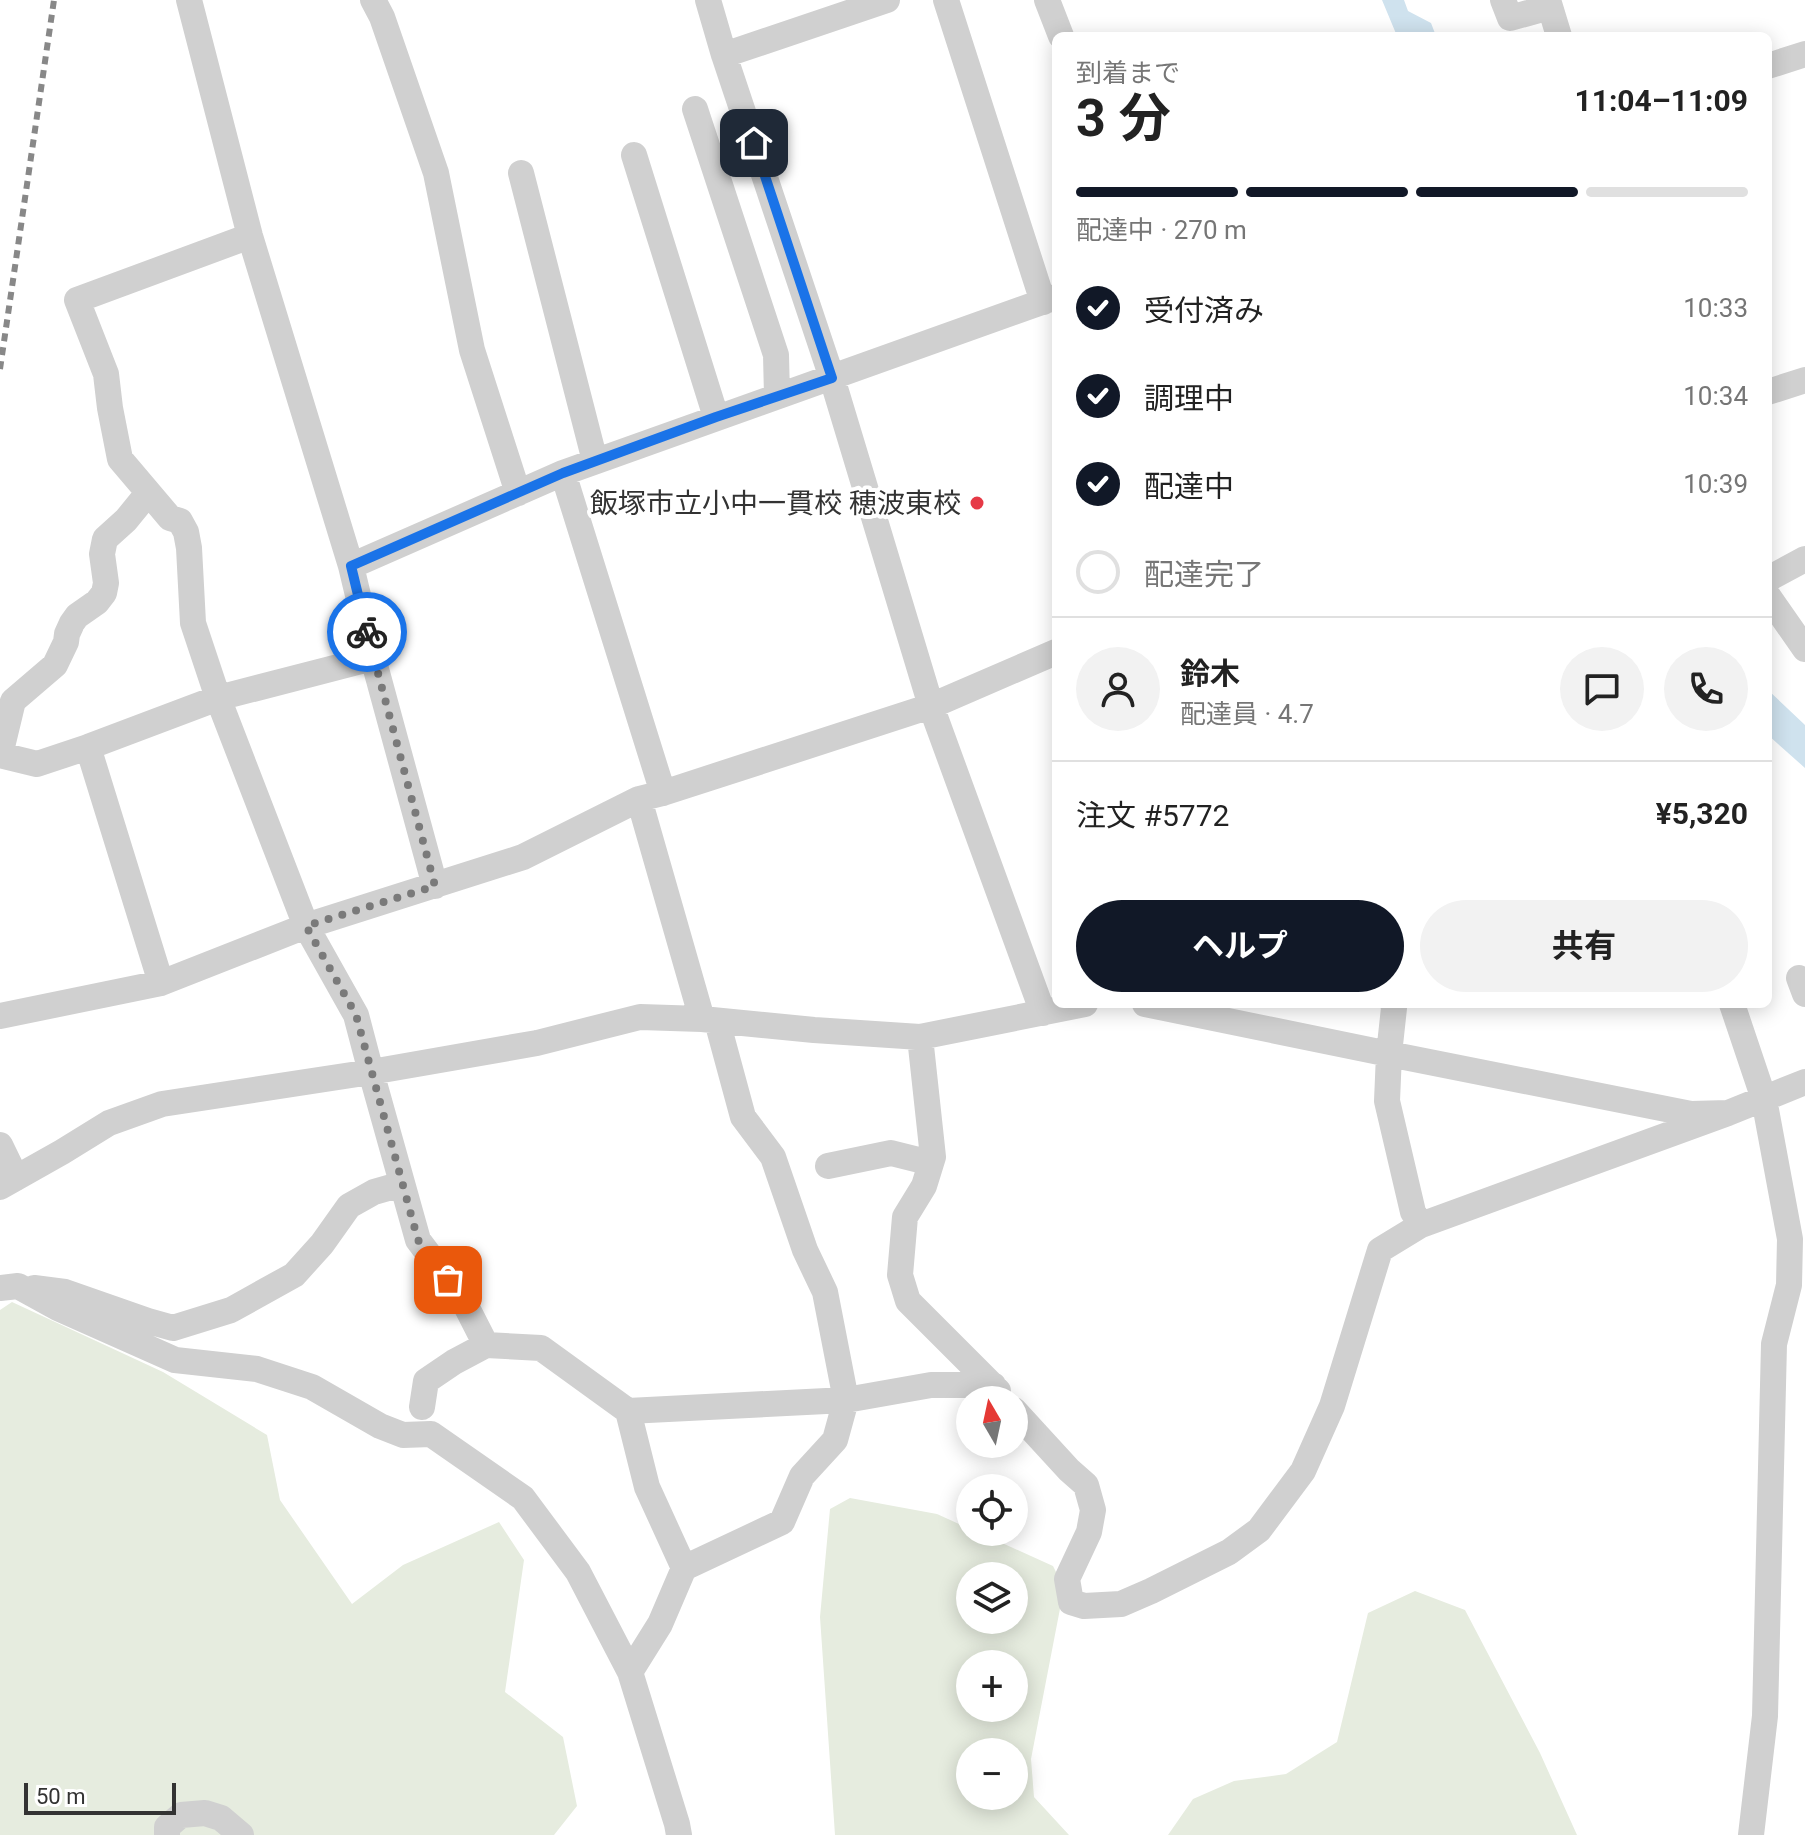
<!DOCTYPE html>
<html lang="ja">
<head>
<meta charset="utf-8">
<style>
	:root { --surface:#fff; --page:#f2f2f2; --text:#222; --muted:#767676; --line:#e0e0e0; --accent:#111827 }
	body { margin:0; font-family:Roboto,"Noto Sans JP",sans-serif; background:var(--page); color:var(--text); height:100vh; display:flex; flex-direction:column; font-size:30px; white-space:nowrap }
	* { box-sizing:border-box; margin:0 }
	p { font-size:26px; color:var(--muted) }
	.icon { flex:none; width:44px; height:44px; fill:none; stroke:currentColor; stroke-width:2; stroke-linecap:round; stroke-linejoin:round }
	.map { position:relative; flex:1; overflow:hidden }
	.panel { position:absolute; left:1052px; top:32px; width:720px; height:976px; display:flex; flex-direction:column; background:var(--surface); border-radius:12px; box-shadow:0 4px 20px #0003 }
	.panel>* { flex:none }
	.needle { width:52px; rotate:351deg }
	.tools { position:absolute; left:956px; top:1386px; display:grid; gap:16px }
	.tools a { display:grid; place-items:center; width:72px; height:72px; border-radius:50%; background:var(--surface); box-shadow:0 4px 20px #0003; font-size:40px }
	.scale { position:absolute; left:24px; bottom:20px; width:152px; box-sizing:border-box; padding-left:8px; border:4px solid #333; border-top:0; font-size:22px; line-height:28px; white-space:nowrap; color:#333; -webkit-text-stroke:6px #fff; paint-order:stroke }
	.pin { position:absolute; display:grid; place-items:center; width:68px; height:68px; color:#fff; margin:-34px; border-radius:16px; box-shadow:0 4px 12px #0006 }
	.courier { position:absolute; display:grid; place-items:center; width:80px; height:80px; margin:-40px; border:6px solid #1a73e8; border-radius:50%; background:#fff; color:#222; box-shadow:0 2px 10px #0007 }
	.overview em { font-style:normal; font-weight:700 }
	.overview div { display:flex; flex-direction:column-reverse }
	.overview { display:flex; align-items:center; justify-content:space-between; height:136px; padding:0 24px }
	h1 { font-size:52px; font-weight:700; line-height:60px }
	.bar { display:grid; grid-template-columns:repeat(4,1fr); gap:12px 8px; align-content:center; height:96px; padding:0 24px }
	.bar i { height:10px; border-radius:6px; background:var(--line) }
	.bar .selected { background:var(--accent) }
	.bar p { grid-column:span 4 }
	.line { display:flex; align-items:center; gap:20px; padding:0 24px; border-top:2px solid var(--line) }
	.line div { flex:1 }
	.round { display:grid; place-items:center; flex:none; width:84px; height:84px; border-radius:42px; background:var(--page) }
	ol { padding:0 24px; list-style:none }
	li { display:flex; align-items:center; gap:24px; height:88px }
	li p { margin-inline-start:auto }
	li .icon { padding:8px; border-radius:50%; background:var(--accent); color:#fff; stroke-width:4 }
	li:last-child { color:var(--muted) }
	li i { width:44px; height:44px; border:4px solid var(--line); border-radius:50% }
	.cta { display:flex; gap:16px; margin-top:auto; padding:16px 24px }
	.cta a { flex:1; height:92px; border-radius:48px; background:var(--accent); color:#fff; font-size:32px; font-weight:700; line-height:92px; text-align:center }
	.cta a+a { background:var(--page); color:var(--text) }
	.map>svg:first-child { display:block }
</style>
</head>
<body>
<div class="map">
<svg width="1805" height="1835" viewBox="0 0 1805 1835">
	<rect width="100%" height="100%" fill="#fff"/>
	<path fill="#e6ecdf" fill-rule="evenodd" d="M 12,1302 L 163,1372 L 267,1435 L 280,1500 L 352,1604 L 403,1565 L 499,1522 L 524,1560 L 505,1692 L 563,1737 L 577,1806 L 554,1835 L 0,1835 L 0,1310 Z
		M 850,1498 L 937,1514 L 970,1529 L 970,1532 L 978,1532 L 1053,1566 L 1064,1588 L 1031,1759 L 1034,1797 L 1069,1835 L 835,1835 L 820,1617 L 830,1509 ZM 970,1576 L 1014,1576 L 1014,1620 L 970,1620 ZM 970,1664 L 1014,1664 L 1014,1708 L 970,1708 ZM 970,1752 L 1014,1752 L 1014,1796 L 970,1796 Z
		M 1415,1591 L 1465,1610 L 1540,1753 L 1577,1835 L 1168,1835 L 1193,1799 L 1234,1781 L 1286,1774 L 1337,1742 L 1368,1613 Z"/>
	<path fill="#cfe2ee" d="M 1382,0 L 1404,0 L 1408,11 L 1431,23 L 1436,36 L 1397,36 Z
		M 1768,690 L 1805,725 L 1805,768 L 1768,735 Z"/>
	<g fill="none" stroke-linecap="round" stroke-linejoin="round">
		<path stroke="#d0d0d0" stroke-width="26" d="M 189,0 L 250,236 L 351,566 L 373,658 L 435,886
			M 373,0 L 382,17 L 436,173 L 472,350 L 518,493
			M 708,0 L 724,55 L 832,378 L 931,706 L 1043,1013
			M 946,0 L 1043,302
			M 1047,0 L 1061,36
			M 1503,0 L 1510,18 L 1550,7
			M 1548,0 L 1559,36
			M 724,55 L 887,0
			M 1768,66 L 1805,54
			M 695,109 L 776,355 L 777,396
			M 634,155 L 716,417
			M 521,173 L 595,461
			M 250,236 L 77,300 L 106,374 L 110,408 L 120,459 L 170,518 L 180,521 L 186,532 L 189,548 L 193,623 L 218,698 L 306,926 L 356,1015 L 371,1072 L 418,1240 L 463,1300 L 486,1345 L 541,1348 L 628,1411 L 846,1400 L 931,1385 L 993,1385
			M 1768,392 L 1805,380
			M 563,473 L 663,793
			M 351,566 L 563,473 L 1056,297
			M 1768,579 L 1805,559
			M 1768,596 L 1805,649
			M 88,747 L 161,983
			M 0,755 L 37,764 L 88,747 L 218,698 L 373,658
			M 0,755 L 13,701 L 55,665 L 66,642 L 67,634 L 72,623 L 77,616 L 97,602 L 104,593 L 106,583 L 102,554 L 105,539 L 126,520 L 148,493
			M 639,799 L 702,1019
			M 1799,978 L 1805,994
			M 1145,1004 L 1389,1054 L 1691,1114 L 1728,1113 L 1805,1082
			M 1393,1004 L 1394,1008 L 1389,1054 L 1387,1101 L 1413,1212 L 1421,1225
			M 1732,1004 L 1764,1099 L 1790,1239 L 1789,1285 L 1774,1344 L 1765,1716 L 1751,1835
			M 0,1016 L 161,983 L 306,926 L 523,857 L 639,799 L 663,793 L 931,706 L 1056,652
			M 920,1037 L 933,1157 L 924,1186 L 905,1217 L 900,1275 L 908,1301 L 998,1391
			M 0,1145 L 16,1178
			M 828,1166 L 891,1153 L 931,1163
			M 0,1187 L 62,1152 L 109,1123 L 162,1104 L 371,1072 L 537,1043 L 640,1017 L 702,1019 L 814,1030 L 920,1037 L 1085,1004
			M 0,1288 L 18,1286 L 58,1308 L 175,1360 L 257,1369 L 312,1387 L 380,1426 L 403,1435 L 431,1434 L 523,1498 L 578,1572 L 630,1672 L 677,1824 L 679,1835
			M 34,1288 L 65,1292 L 148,1321 L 173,1328 L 231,1310 L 294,1275 L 322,1244 L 349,1206 L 374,1192 L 402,1184
			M 422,1407 L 426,1381 L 454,1362 L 486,1345
			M 1014,1410 L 1069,1470 L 1086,1485 L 1093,1510 L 1089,1532 L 1067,1579 L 1071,1602 L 1084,1606 L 1121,1604 L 1151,1591 L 1229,1552 L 1259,1530 L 1303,1471 L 1332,1406 L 1380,1250 L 1421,1225 L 1728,1113
			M 628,1411 L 647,1487 L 684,1568
			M 630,1672 L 660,1624 L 684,1568 L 782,1522 L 802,1476 L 835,1440 L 846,1400 L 825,1292 L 805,1250 L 773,1157 L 743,1117 L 717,1021
			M 167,1835 L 167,1827 L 181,1815 L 205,1813 L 221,1818 L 241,1835"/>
		<path stroke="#888" stroke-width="6" stroke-dasharray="8 6" stroke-linecap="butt" d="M 0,369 L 54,0"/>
	</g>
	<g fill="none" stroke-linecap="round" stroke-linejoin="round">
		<path stroke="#7a7a7a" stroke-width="8" stroke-dasharray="0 14.4" d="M 367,632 L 435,886 L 306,926 L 356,1015 L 418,1240 L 448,1280"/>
		<path stroke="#1a73e8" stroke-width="10" d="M 367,632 L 351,566 L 563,473 L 716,417 L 832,378 L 754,143"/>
	</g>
	<circle fill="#e63946" stroke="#fff" stroke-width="3" cx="977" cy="503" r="8"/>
	<g text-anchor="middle" stroke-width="8" stroke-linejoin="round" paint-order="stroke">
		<g font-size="28" fill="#333" stroke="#fff" text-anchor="end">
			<text x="961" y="513">飯塚市立小中一貫校 穂波東校</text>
		</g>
	</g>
</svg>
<div class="tools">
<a><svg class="needle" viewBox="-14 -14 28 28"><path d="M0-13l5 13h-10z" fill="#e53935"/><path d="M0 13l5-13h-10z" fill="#767676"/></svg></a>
<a><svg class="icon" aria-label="locate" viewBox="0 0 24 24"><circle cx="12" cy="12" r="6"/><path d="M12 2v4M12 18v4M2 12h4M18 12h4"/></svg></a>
<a><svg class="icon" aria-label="layers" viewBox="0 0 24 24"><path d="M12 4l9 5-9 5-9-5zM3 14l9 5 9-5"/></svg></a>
<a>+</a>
<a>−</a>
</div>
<div class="scale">50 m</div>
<div class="pin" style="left:448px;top:1280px;background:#ea580c"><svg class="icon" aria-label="bag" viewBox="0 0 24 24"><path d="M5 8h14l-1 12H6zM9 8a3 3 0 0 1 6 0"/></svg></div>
<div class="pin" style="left:754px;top:143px;background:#1f2937"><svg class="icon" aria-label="home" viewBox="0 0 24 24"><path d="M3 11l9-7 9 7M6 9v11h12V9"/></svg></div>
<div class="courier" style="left:367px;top:632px"><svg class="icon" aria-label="bike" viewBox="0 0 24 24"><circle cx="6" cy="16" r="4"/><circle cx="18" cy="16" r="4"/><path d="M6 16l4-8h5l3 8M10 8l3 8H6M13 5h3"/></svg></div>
<section class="panel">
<div class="overview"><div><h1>3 分</h1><p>到着まで</p></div><em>11:04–11:09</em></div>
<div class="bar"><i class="selected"></i><i class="selected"></i><i class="selected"></i><i></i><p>配達中 · 270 m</p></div>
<ol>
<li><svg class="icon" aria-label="check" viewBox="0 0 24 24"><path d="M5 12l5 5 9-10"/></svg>受付済み<p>10:33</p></li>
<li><svg class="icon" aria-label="check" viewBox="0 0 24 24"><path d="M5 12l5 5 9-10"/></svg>調理中<p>10:34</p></li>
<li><svg class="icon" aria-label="check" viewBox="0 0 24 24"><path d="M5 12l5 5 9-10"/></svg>配達中<p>10:39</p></li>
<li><i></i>配達完了</li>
</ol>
<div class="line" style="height:144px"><a class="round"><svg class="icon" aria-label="person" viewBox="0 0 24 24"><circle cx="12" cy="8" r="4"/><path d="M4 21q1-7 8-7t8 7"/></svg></a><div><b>鈴木</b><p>配達員 · 4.7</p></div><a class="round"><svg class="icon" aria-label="chat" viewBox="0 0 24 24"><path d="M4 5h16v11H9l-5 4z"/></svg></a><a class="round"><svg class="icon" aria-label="phone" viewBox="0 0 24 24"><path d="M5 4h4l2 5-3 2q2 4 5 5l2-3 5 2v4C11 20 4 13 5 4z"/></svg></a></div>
<div class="line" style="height:104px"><div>注文 #5772</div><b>¥5,320</b></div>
<div class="cta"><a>ヘルプ</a><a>共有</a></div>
</section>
</div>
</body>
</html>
